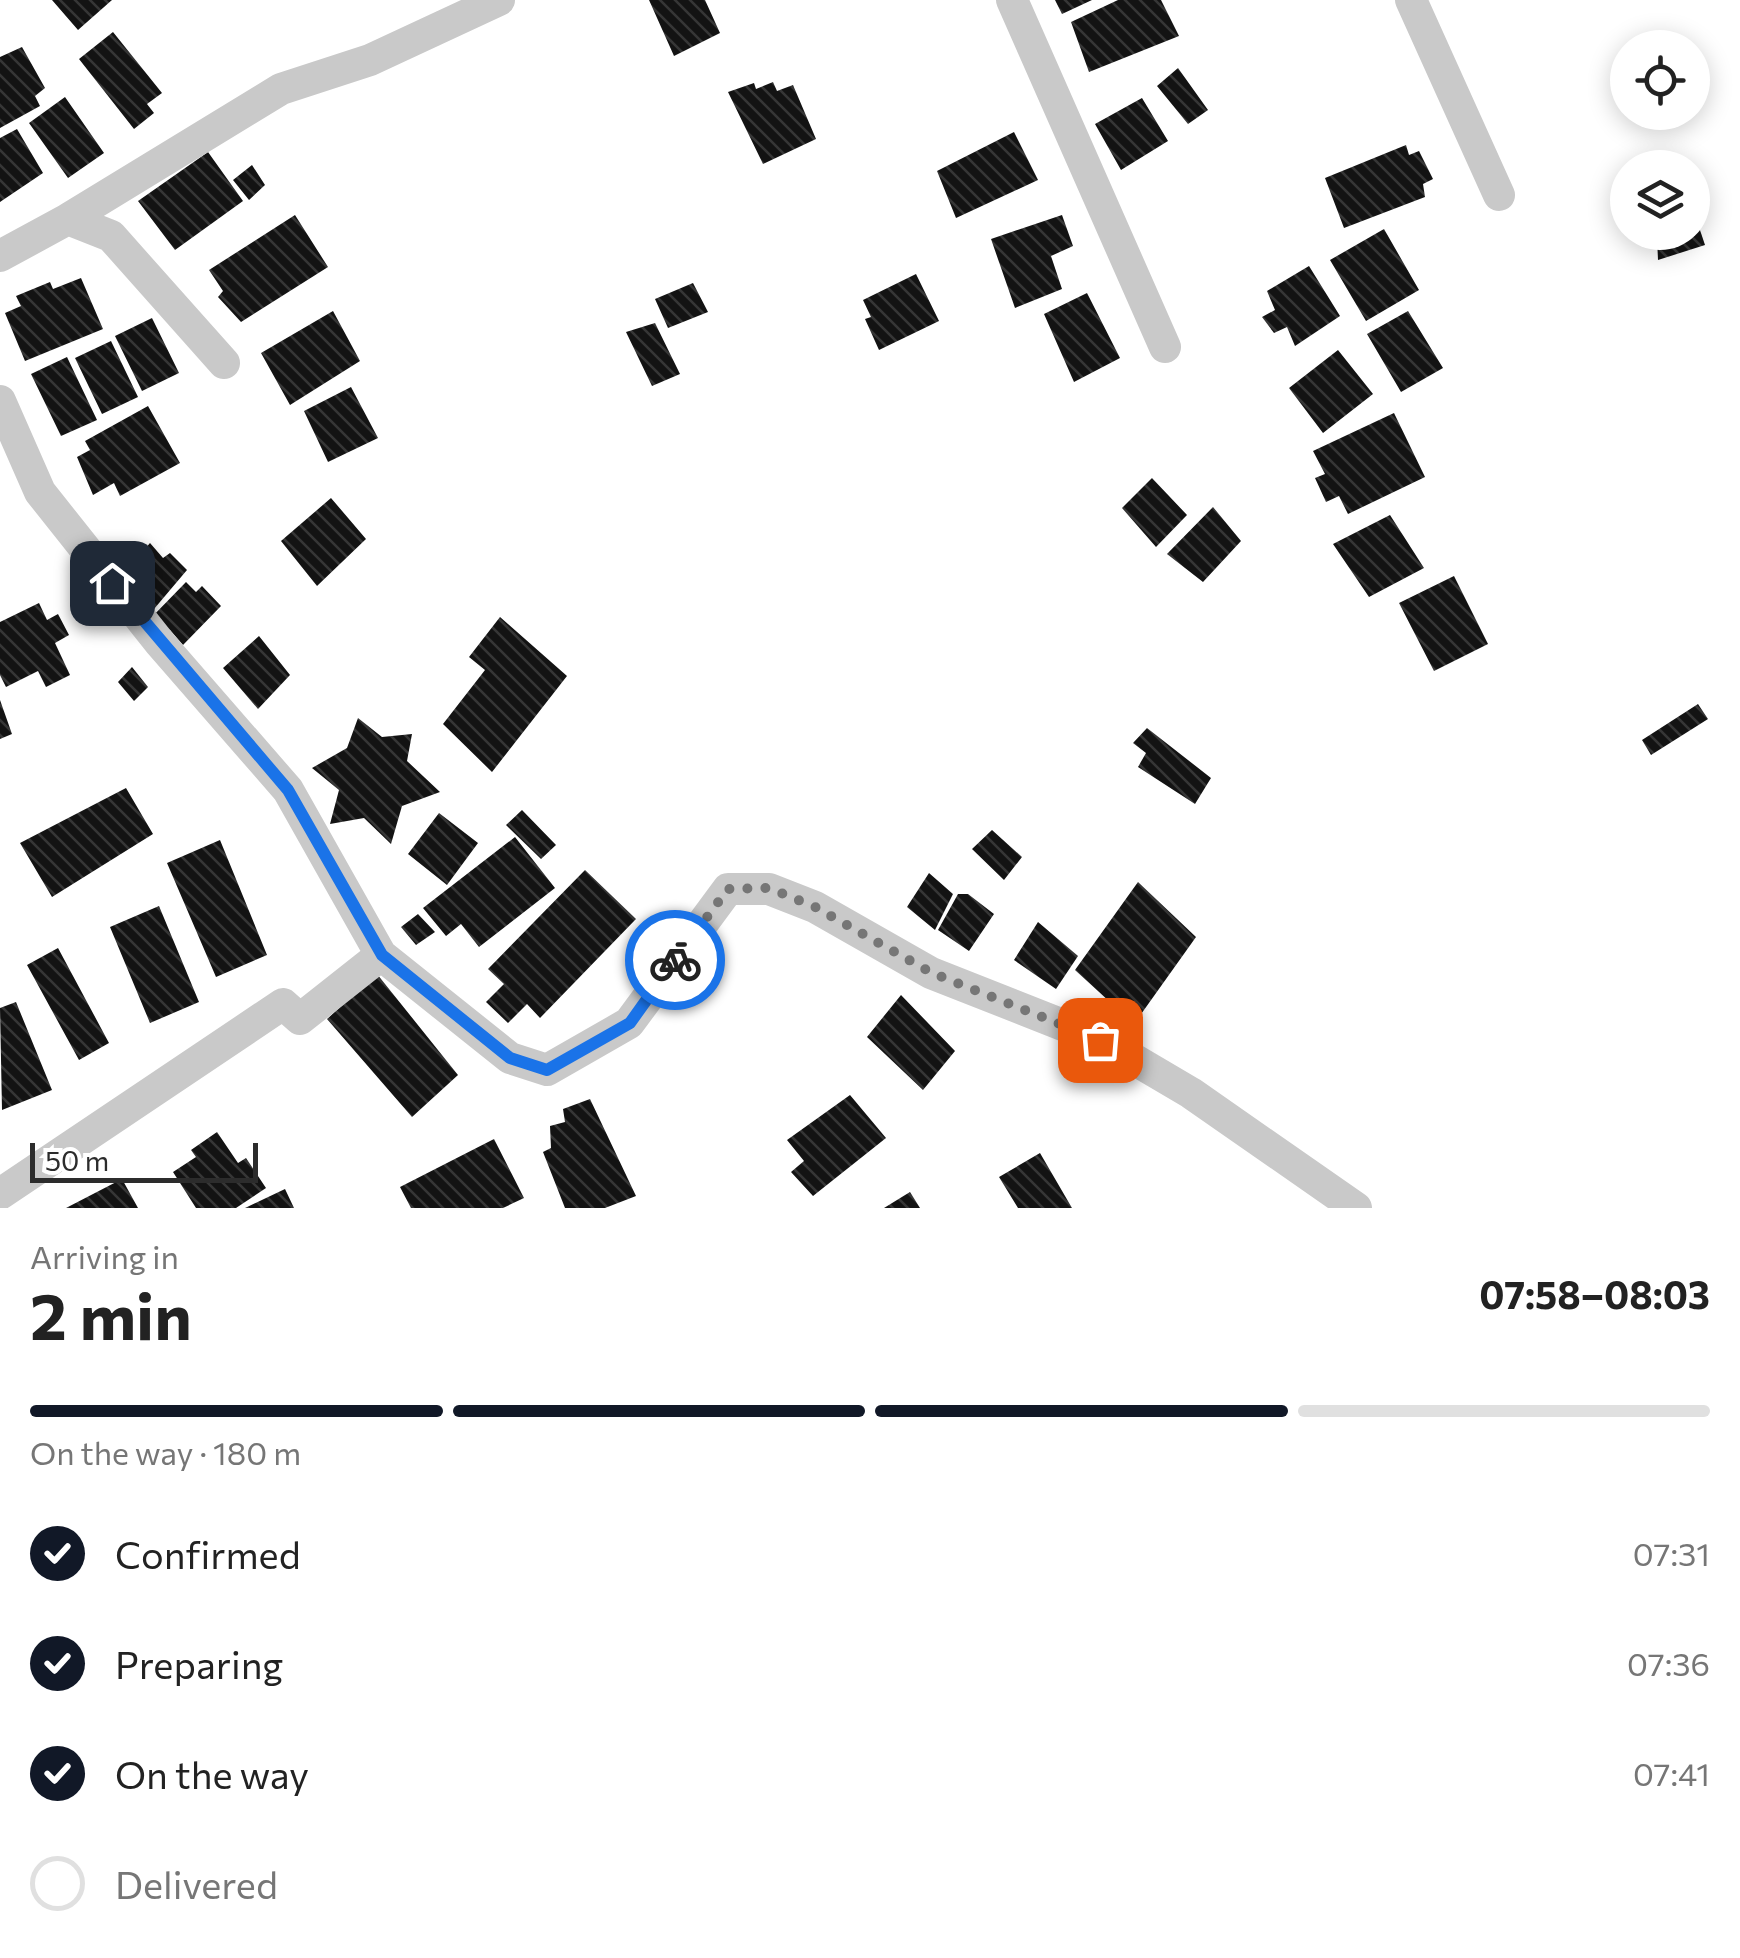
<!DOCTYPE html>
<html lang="en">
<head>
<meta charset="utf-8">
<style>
	:root { --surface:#fff; --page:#f2f2f2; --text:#222; --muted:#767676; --line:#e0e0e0; --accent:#111827 }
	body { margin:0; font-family:Commissioner,sans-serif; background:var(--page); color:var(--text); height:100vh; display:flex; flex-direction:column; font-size:38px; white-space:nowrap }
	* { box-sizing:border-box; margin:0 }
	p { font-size:32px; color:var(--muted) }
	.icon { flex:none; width:55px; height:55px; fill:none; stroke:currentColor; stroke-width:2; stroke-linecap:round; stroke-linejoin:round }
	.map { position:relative; height:1208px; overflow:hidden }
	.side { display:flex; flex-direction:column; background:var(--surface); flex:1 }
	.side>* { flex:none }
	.controls { position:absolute; left:1610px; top:30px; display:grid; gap:20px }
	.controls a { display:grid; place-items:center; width:100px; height:100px; border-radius:50%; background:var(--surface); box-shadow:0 5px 25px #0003; font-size:50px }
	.scale { position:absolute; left:30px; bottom:25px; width:228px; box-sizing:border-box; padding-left:10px; border:5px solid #2c2c2c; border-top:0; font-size:28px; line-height:35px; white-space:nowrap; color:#2c2c2c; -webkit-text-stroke:8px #fff; paint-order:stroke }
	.pin { position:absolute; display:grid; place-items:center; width:85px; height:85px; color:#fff; margin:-42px; border-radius:20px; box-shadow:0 5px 15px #0006 }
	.courier { position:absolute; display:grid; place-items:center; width:100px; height:100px; margin:-50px; border:8px solid #1a73e8; border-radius:50%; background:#fff; color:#222; box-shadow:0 2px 12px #0007 }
	.summary em { font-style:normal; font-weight:700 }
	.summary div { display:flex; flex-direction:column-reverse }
	.summary { display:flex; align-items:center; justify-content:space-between; height:170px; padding:0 30px }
	h1 { font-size:65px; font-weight:700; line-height:75px }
	.bar { display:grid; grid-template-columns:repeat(4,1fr); gap:15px 10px; align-content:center; height:120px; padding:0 30px }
	.bar i { height:12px; border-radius:8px; background:var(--line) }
	.bar .selected { background:var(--accent) }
	.bar p { grid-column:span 4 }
	ol { padding:0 30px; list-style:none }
	li { display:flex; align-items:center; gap:30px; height:110px }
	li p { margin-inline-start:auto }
	li .icon { padding:10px; border-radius:50%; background:var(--accent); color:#fff; stroke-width:4 }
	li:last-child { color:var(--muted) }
	li i { width:55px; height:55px; border:5px solid var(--line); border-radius:50% }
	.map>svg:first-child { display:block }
</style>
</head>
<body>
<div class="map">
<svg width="1740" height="1208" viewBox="0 0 1740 1208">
	<defs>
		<pattern id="building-back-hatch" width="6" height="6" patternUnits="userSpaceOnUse" patternTransform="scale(2.5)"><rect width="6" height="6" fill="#131313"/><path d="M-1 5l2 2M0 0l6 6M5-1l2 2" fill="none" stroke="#363636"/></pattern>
	</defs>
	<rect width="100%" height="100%" fill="#fff"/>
	<path fill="url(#building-back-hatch)" d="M 52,0 L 112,0 L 78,30 Z
		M 649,0 L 705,0 L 720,33 L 674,56 Z
		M 1055,0 L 1092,0 L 1062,14 Z
		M 1118,0 L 1161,0 L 1179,36 L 1089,72 L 1071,22 Z
		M 113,32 L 162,93 L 147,104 L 154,113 L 134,129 L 79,59 Z
		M 22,47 L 45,88 L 35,96 L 40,106 L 0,128 L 0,57 Z
		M 1178,68 L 1208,110 L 1188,124 L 1157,86 Z
		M 773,82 L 777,91 L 793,85 L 816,139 L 763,164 L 728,92 L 754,83 L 756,89 Z
		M 65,97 L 104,153 L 68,178 L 29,123 Z
		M 1142,98 L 1168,141 L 1121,170 L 1095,124 Z
		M 17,129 L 43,173 L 0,202 L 0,138 Z
		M 1014,132 L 1038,180 L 956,218 L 937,171 Z
		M 1406,145 L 1409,155 L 1419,151 L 1433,179 L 1423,184 L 1425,197 L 1344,228 L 1325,178 Z
		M 208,152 L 243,201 L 175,250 L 138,201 Z
		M 252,165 L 265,185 L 249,200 L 233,180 Z
		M 295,215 L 328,267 L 241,322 L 218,297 L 223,291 L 209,270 Z
		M 1062,215 L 1073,246 L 1051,256 L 1062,289 L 1015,308 L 991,239 Z
		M 1698,224 L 1705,245 L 1658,260 L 1657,237 L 1692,232 L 1692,226 Z
		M 1384,229 L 1419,290 L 1366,321 L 1330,260 Z
		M 1309,266 L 1340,316 L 1295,346 L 1287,327 L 1274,333 L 1262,317 L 1275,310 L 1267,291 Z
		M 916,274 L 939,321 L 879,350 L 865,319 L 871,317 L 863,300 Z
		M 81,278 L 103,329 L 25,361 L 5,313 L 21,306 L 16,296 L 50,282 L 53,289 Z
		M 693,283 L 708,312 L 668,328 L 655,299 Z
		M 1087,293 L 1120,358 L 1074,382 L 1044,314 Z
		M 333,311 L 360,361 L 290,405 L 261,353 Z
		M 1408,311 L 1443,368 L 1401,392 L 1367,334 Z
		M 152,318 L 179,373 L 142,391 L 115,336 Z
		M 655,323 L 680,374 L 652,386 L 626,332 Z
		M 111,341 L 138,397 L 102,414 L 75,358 Z
		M 1338,350 L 1373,394 L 1323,433 L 1289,388 Z
		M 67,357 L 97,420 L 61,436 L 31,374 Z
		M 351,387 L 378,438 L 328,462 L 304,411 Z
		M 148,406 L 180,463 L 120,496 L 114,483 L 93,495 L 77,457 L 90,450 L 85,441 Z
		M 1394,413 L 1425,477 L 1348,514 L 1339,496 L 1326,502 L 1315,478 L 1325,474 L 1313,451 Z
		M 1152,478 L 1187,515 L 1156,547 L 1122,508 Z
		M 331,498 L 366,539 L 317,586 L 281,541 Z
		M 1213,507 L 1241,541 L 1203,582 L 1167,554 Z
		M 1390,515 L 1424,568 L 1369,597 L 1333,544 Z
		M 150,543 L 163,558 L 170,553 L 187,570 L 154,609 L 120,578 Z
		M 1454,576 L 1488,644 L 1434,671 L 1399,603 Z
		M 186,582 L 196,592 L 202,586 L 221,606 L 183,645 L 170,630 L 150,619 Z
		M 39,603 L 47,620 L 58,614 L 69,635 L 55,643 L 70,675 L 46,687 L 38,671 L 6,687 L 0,675 L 0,622 Z
		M 500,617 L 567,676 L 492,772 L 443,724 L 485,670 L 469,657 Z
		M 259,636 L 290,675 L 258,709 L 223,668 Z
		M 132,667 L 148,687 L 134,701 L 118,682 Z
		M 0,700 L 12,734 L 0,739 Z
		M 1698,704 L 1708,719 L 1651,755 L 1642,740 Z
		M 358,718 L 382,737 L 412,734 L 407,761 L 440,792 L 402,806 L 391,844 L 364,818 L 330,824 L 339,790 L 312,768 L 347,748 Z
		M 1147,728 L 1211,778 L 1195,804 L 1138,767 L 1146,753 L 1133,743 Z
		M 126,788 L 153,834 L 52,897 L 20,843 Z
		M 522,810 L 556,845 L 541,859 L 506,825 Z
		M 439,813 L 478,843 L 447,885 L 408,854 Z
		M 992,830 L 1022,857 L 1004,880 L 972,849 Z
		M 515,837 L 555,888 L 479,947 L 461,924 L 446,936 L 423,908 Z
		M 220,840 L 267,955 L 216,977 L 167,863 Z
		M 585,870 L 636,919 L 540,1018 L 527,1004 L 508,1023 L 486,1002 L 504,984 L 488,969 Z
		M 929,873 L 953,894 L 935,930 L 907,907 Z
		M 1138,882 L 1196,937 L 1134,1024 L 1075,970 Z
		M 958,894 L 968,894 L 994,914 L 969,951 L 938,930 Z
		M 159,906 L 199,1002 L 150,1023 L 110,927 Z
		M 418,914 L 435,932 L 416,945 L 401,927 Z
		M 1038,922 L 1078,956 L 1056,989 L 1014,960 Z
		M 58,948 L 109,1043 L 79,1060 L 27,965 Z
		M 377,974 L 458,1075 L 412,1117 L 327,1019 Z
		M 901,995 L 955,1051 L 923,1090 L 867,1037 Z
		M 16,1002 L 52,1090 L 2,1110 L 0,1008 Z
		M 850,1095 L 886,1138 L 813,1196 L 791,1172 L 804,1161 L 787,1140 Z
		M 590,1099 L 636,1196 L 605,1208 L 565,1208 L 543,1152 L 551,1148 L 550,1126 L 565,1122 L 563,1109 Z
		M 217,1132 L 238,1163 L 246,1158 L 266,1188 L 236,1208 L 196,1208 L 173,1172 L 196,1157 L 191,1150 Z
		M 494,1139 L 524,1198 L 503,1208 L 411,1208 L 400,1187 Z
		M 1040,1153 L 1072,1208 L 1018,1208 L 999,1177 Z
		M 122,1179 L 138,1208 L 66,1208 Z
		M 285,1189 L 294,1208 L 245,1208 Z
		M 910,1192 L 920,1208 L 884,1208 Z"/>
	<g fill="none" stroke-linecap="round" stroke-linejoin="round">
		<path stroke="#c9c9c9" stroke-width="32" d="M 1012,0 L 1165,347
			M 1411,0 L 1499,195
			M 68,219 L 281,89 L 370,60 L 499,0
			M 0,256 L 68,219 L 111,236 L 224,363
			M 0,401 L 40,492 L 160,643 L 288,790 L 381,955 L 510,1058 L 547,1070 L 629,1023 L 728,889 L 769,889 L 815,907 L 931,973 L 1101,1040 L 1191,1093 L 1356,1208
			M 0,1194 L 283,1004 L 300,1019 L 381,955"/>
	</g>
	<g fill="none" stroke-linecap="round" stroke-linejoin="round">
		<path stroke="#767676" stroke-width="10" stroke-dasharray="0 18" d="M 675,960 L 728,889 L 769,888 L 815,907 L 932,973 L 1100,1040"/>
		<path stroke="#1a73e8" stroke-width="12" d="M 112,583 L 288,790 L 382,955 L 510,1058 L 547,1070 L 630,1023 L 675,960"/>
	</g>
</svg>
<div class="controls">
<a><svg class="icon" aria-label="locate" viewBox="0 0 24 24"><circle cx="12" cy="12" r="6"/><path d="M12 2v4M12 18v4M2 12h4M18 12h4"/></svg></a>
<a><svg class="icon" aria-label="layers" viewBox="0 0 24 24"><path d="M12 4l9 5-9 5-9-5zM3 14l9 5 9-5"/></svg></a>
</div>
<div class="scale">50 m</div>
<div class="pin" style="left:1100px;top:1040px;background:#ea580c"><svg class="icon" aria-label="bag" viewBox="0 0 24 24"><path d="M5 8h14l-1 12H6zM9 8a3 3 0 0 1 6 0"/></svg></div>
<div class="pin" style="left:112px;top:583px;background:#1f2937"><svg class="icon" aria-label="home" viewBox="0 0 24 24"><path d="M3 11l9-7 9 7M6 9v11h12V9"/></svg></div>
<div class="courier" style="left:675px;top:960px"><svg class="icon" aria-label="bike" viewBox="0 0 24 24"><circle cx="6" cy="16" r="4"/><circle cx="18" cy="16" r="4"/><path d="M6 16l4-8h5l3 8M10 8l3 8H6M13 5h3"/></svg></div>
</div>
<section class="side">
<div class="summary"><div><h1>2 min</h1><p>Arriving in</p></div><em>07:58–08:03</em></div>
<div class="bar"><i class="selected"></i><i class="selected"></i><i class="selected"></i><i></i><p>On the way · 180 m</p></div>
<ol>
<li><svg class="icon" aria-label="check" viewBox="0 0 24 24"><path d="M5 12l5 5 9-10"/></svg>Confirmed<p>07:31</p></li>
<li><svg class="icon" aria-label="check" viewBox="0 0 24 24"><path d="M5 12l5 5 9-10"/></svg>Preparing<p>07:36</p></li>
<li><svg class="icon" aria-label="check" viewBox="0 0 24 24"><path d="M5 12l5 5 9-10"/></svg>On the way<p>07:41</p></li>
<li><i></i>Delivered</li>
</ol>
</section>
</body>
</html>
